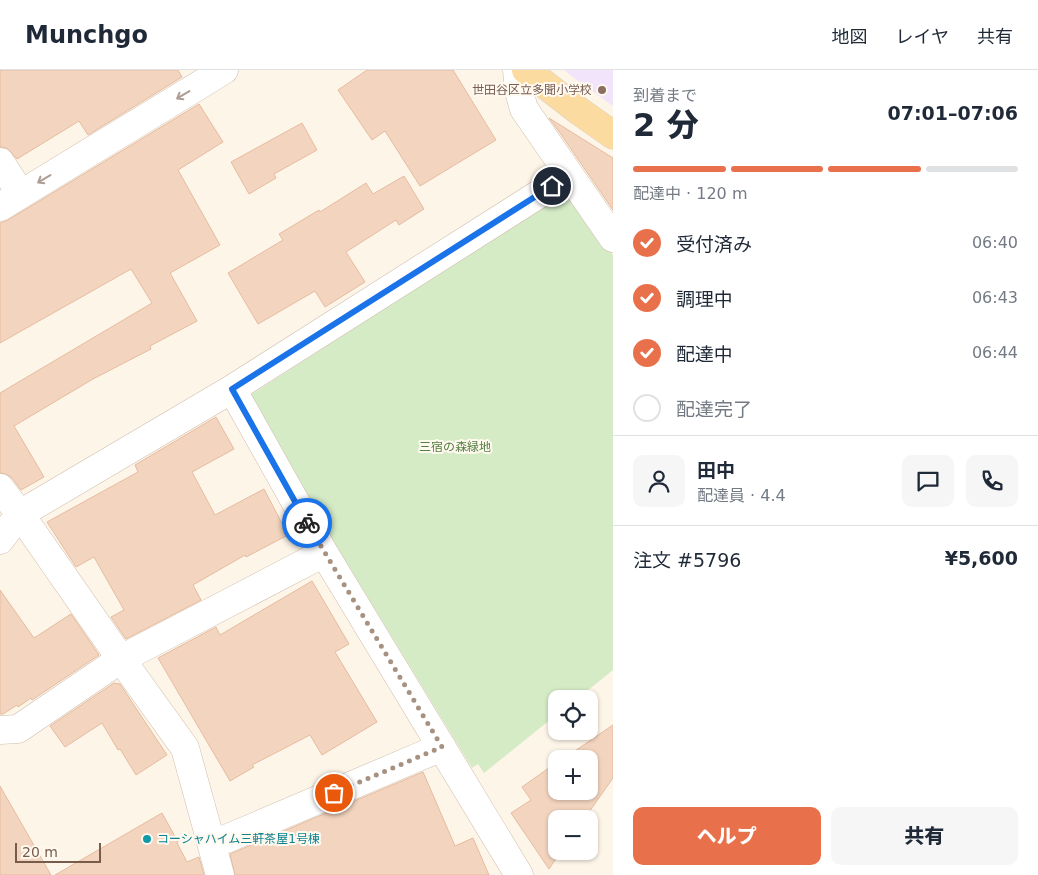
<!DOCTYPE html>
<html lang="ja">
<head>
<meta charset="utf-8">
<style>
	:root { --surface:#fff; --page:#f6f6f7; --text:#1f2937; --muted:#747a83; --line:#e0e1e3; --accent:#e8714c }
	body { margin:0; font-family:"DejaVu Sans","Noto Sans JP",sans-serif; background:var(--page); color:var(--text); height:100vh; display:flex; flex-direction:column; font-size:19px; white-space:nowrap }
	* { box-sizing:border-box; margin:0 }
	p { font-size:16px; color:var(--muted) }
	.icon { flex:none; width:28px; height:28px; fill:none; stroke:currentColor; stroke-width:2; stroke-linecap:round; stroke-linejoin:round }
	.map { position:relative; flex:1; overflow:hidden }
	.details { display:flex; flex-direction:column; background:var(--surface); width:425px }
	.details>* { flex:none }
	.tools { position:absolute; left:548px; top:620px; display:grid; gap:10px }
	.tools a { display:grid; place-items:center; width:50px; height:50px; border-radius:10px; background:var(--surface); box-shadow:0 1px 4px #0004; font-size:25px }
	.scale { position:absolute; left:15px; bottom:12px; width:86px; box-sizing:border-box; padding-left:5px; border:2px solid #785c4b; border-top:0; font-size:14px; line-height:18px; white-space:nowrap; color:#785c4b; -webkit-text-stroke:4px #fff9ef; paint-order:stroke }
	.pin { position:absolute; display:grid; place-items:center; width:42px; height:42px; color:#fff; margin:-21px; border:2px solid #fff; border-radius:50%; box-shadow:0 1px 5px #0007 }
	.courier { position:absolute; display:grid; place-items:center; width:50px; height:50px; margin:-25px; border:4px solid #1a73e8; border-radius:50%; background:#fff; color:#222; box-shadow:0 1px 6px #0007 }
	.overview em { font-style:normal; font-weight:800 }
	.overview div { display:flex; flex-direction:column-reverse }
	.overview { display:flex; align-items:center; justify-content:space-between; height:85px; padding:0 20px }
	h1 { font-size:32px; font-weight:800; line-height:38px }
	.bar { display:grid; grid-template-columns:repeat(4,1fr); gap:8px 5px; align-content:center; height:60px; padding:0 20px }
	.bar i { height:6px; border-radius:4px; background:var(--line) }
	.bar .on { background:var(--accent) }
	.bar p { grid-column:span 4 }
	.line { display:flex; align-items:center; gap:12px; padding:0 20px; border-top:1px solid var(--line) }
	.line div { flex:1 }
	.round { display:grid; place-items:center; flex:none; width:52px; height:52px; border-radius:10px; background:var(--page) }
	ol { padding:0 20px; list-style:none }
	li { display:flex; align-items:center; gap:15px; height:55px }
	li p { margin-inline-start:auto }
	li .icon { padding:5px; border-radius:50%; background:var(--accent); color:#fff; stroke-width:4 }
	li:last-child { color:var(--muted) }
	li i { width:28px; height:28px; border:2px solid var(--line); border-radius:50% }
	.primary-button { display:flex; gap:10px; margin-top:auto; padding:10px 20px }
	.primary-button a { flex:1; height:58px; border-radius:10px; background:var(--accent); color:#fff; font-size:20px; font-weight:800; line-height:58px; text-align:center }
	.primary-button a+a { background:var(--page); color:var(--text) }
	header { display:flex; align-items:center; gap:30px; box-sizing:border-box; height:70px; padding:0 25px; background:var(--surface); border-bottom:1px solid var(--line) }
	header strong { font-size:24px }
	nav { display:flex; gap:28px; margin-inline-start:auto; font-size:18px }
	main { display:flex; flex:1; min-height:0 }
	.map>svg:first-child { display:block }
</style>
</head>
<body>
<header>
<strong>Munchgo</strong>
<nav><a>地図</a><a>レイヤ</a><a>共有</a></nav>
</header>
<main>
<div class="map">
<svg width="613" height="805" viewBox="0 0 613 805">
	<rect width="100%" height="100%" fill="#fdf5e8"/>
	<path fill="#f2e4fa" d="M 565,0 L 613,0 L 613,36 L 570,5 Z"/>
	<path fill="#d4ebc6" d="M 557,128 L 574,131 L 613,185 L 613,600 L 577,629 L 556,629 L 556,645 L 484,703 L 478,694 L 472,698 L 250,335 L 252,324 Z"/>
	<path fill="#f3d5bf" stroke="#e6bb9f" d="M 0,0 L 178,0 L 182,7 L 88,65 L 79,51 L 17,89 L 7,78 L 0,77 Z
		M 367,0 L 453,0 L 496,70 L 420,116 L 385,61 L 372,70 L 338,20 Z
		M 199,34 L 223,72 L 178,100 L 220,175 L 170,203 L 197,251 L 150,276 L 151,279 L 93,309 L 14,356 L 44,407 L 21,420 L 12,408 L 6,404 L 0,403 L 0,323 L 152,233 L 131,199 L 0,273 L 0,153 L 8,150 Z
		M 549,48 L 613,88 L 613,140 L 560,63 Z
		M 302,53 L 317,80 L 274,104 L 276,108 L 249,124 L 231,92 Z
		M 404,106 L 424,139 L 399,155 L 396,150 L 346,182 L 365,212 L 325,237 L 315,221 L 258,254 L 228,203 L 283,170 L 279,164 L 319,140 L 320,142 L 366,113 L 373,124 Z
		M 216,347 L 234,379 L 192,402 L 215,445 L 264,419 L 288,465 L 246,487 L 245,485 L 193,515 L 201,530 L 126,569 L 111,547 L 124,540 L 94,487 L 76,497 L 47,452 L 138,402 L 135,395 Z
		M 312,511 L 349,574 L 335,582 L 377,652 L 322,685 L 310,665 L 252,695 L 254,697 L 230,711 L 158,588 L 216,557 L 220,565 Z
		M 0,520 L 34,568 L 71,544 L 99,585 L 32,630 L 31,628 L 18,637 L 17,635 L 3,644 L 0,644 Z
		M 114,613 L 120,614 L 167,685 L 136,705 L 120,679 L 118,680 L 102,653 L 65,677 L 50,656 Z
		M 613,655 L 613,708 L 584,749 L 556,749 L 556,781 L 561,781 L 549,799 L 511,743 L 531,730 L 522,717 L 556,693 L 556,721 L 589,721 L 589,689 L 563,689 Z
		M 423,702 L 455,776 L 473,768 L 489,805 L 235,805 L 230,784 Z
		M 0,716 L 51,805 L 0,805 Z
		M 162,743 L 178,772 L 177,773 L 187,792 L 199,787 L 204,805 L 55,805 Z"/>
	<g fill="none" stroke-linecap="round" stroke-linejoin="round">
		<g stroke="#cfbdad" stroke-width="29">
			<path id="minor" d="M 517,0 L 519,21 L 524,39 L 613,168
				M 0,92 L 21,124
				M 0,137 L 224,0
				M 232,319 L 324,483 L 519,805
				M 0,418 L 20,444 L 121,589 L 185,678 L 220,805
				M 0,470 L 20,444 L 232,319 L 569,105
				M 0,660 L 18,659 L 121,589 L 324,483
				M 211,773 L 226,769 L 442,677"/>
		</g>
		<g stroke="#d9d1cd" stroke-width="29">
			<path id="major" d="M 526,0 L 579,41 L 613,65"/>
		</g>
		<use href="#minor" stroke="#fff" stroke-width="28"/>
		<use href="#major" stroke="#fcdba0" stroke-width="28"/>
	</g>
	<defs><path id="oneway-shaft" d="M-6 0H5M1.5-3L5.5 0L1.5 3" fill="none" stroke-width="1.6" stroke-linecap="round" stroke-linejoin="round" transform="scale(1.25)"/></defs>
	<g stroke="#ae9d93">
		<use href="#oneway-shaft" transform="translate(183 25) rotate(149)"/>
		<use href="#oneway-shaft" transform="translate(44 109) rotate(149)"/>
	</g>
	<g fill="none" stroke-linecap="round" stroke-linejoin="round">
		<path stroke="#a79282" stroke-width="5" stroke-dasharray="0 9" d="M 307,453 L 442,677 L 334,723"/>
		<path stroke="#1a73e8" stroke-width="6" d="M 307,453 L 232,319 L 552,116"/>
	</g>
	<circle fill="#8d6e63" stroke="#fff9ef" stroke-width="2" cx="602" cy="20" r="5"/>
	<circle fill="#0f9aa8" stroke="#fff9ef" stroke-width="2" cx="147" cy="769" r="5"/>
	<g text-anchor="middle" stroke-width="4" stroke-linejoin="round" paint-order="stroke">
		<g font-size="12" fill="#785e54" stroke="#fff9ef" text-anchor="end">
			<text x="592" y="24">世田谷区立多聞小学校</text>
		</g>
		<g font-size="12" fill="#537e42" stroke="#fff9ef">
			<text x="455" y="381">三宿の森緑地</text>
		</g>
		<g font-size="12" fill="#0d838f" stroke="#fff9ef" text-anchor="start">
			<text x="157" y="773">コーシャハイム三軒茶屋1号棟</text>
		</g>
	</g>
</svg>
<div class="tools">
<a><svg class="icon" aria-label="locate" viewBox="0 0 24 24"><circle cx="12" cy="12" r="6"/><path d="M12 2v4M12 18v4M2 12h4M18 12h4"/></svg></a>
<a>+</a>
<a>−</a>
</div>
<div class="scale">20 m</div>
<div class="pin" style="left:334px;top:723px;background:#ea580c"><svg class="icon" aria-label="bag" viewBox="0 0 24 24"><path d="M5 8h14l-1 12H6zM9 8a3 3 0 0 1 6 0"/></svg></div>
<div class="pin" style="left:552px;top:116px;background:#1f2937"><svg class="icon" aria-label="home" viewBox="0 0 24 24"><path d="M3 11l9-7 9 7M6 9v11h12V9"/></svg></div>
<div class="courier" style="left:307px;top:453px"><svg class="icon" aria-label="bike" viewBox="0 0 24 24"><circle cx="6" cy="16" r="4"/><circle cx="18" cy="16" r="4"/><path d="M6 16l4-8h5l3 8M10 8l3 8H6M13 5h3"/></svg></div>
</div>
<section class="details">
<div class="overview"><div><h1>2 分</h1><p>到着まで</p></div><em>07:01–07:06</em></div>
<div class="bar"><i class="on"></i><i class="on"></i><i class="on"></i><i></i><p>配達中 · 120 m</p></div>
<ol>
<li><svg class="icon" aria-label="check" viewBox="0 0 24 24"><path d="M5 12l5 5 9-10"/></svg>受付済み<p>06:40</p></li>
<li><svg class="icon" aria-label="check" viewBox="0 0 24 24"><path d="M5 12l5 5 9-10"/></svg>調理中<p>06:43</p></li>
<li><svg class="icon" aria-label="check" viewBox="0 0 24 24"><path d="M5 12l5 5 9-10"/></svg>配達中<p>06:44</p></li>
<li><i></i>配達完了</li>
</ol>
<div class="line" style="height:90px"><a class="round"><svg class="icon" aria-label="person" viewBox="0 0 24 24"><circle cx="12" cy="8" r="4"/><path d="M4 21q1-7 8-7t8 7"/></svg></a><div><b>田中</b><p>配達員 · 4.4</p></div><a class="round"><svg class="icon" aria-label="chat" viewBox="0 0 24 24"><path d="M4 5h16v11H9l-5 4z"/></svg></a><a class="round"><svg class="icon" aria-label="phone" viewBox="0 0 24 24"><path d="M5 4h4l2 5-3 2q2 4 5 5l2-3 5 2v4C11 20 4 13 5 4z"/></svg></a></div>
<div class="line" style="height:65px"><div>注文 #5796</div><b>¥5,600</b></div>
<div class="primary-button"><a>ヘルプ</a><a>共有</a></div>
</section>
</main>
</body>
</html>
